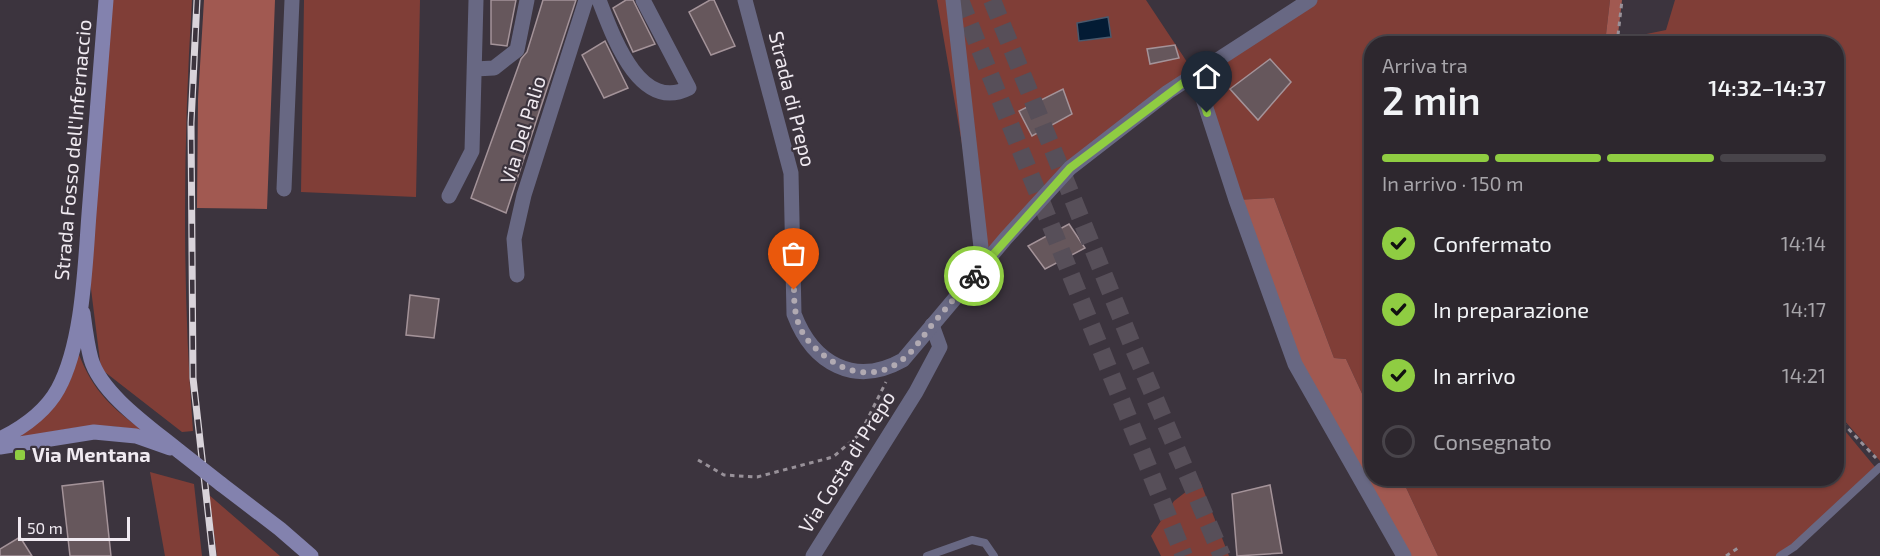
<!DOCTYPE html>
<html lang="it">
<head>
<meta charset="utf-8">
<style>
	:root { --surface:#2d272e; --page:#39333a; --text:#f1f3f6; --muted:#a7a5aa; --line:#48444a; --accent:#8fcd42 }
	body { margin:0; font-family:"Exo 2",sans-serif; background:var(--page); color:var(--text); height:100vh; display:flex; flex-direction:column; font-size:22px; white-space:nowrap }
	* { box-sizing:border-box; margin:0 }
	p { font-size:20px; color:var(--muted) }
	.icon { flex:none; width:33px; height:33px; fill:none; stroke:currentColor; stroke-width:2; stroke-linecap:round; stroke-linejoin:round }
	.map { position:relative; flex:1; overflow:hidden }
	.drawer { position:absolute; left:1364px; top:36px; width:480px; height:450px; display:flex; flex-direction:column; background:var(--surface); border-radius:24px; box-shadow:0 2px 4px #0004,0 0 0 2px var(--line) }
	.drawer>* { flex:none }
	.scale { position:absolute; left:18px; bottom:15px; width:112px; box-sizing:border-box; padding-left:6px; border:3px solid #f0eaf1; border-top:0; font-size:16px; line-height:21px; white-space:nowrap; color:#f0eaf1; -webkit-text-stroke:4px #3c343e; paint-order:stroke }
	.pin { position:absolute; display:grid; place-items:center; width:51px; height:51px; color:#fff; margin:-62px -26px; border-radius:50% 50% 50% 0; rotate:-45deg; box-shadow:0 0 6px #0007 }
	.pin .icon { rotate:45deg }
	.courier { position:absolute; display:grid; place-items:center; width:60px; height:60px; margin:-30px; border:4px solid #8fcd42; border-radius:50%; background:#fff; color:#222; box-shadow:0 2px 8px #0007 }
	.headline em { font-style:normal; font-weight:600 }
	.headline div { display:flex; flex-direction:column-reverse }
	.headline { display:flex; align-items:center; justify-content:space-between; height:102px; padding:0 18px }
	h1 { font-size:39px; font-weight:600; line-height:45px }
	.bar { display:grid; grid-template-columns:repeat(4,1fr); gap:9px 6px; align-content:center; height:72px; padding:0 18px }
	.bar i { height:8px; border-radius:4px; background:var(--line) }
	.bar .selected { background:var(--accent) }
	.bar p { grid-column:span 4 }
	ol { padding:0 18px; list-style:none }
	li { display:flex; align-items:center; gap:18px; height:66px }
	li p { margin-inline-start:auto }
	li .icon { padding:6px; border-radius:50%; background:var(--accent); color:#111; stroke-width:4 }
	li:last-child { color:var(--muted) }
	li i { width:33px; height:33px; border:3px solid var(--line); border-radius:50% }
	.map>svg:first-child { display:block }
</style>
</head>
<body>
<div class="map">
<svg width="1880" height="556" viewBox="0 0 1880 556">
	<rect width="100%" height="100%" fill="#3c343e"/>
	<path fill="#803e37" d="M 110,0 L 192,0 C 183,143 182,288 193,431 L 182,432 L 101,369 L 89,273 Z
		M 304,0 L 420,0 L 416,197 L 301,192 Z
		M 937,0 L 1146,0 L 1195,74 L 1310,0 L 1610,0 L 1605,43 L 1371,44 L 1371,413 L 1346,359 L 1334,358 L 1274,198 L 1236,200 L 1195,74 L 1070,168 L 983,265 Z
		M 1675,0 L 1880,0 L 1880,461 L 1836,411 L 1839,310 L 1836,309 L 1836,44 L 1617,44 L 1617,40 L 1666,30 Z
		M 78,352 C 93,392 113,409 146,433 C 103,418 57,430 13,441 C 48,412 70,400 78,352 Z
		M 1836,420 L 1875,467 L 1781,556 L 1438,556 L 1402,479 L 1836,478 Z
		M 150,472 L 194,484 L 202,556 L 165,556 Z
		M 1200,481 L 1229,556 L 1161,556 L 1151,536 L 1174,501 Z
		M 209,495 L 280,556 L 217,556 Z"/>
	<path fill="#a15951" d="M 204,0 L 275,0 L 267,209 L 197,208 L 198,99 Z
		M 1610,0 L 1622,0 L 1617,43 L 1605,43 Z
		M 1274,198 L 1334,358 L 1346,359 L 1371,413 L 1371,478 L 1402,479 L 1438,556 L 1404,556 L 1295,364 L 1236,200 Z"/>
	<path fill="#031b34" stroke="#4a596d" stroke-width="1.5" d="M 1108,17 L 1111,37 L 1079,41 L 1077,23 Z"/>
	<path fill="#66575c" stroke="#a49399" stroke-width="1.5" d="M 491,0 L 516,0 L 507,46 L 491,44 Z
		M 543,0 L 576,0 L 506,213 L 471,198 L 521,59 L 527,52 Z
		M 626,0 L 633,0 L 655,44 L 633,52 L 613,8 Z
		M 710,0 L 714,0 L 735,46 L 711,55 L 689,12 Z
		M 605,41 L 628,88 L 604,98 L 582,55 Z
		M 1175,45 L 1179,58 L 1150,64 L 1147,49 Z
		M 1270,59 L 1291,82 L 1258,120 L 1230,89 Z
		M 1063,89 L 1072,114 L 1032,136 L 1019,111 Z
		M 1069,224 L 1085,248 L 1045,269 L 1028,246 Z
		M 410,295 L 439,299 L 434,338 L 406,335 Z
		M 103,481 L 111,556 L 70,556 L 62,486 Z
		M 1270,485 L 1282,553 L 1237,556 L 1232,494 Z
		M 20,537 L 32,556 L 0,556 L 0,549 Z"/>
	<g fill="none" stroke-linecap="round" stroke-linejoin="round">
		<path stroke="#574f59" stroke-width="18" stroke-dasharray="18 9" stroke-linecap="butt" d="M 960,0 L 1184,556
			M 992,0 L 1133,347 L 1222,556"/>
		<path stroke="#989199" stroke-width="3" stroke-dasharray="4.5 4.5" stroke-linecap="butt" d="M 1617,44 L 1622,0
			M 1836,416 L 1876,458
			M 698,460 L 724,475 L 757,477 L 833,457 L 860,434 L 886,382
			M 1726,556 L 1738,548"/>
		<path stroke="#686883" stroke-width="8" d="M 927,556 L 972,540 L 985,543 L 994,556
			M 1780,556 L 1794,547 L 1880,467"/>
		<path stroke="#686883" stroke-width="15" d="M 599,0 C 613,36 639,113 689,88 L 643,0
			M 953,0 L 983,265
			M 475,69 L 494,68 L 517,50 L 527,0
			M 1195,74 L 1236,200 L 1295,364 L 1404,556
			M 284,189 L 292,0
			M 449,196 L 472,151 L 476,0
			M 517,275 L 514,239 L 524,195 L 586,0
			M 813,556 L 916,392 L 940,347 L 932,325"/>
		<path stroke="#686883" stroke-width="15" d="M 745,0 L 791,173 L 794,314 C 813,364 855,387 903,360 L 1006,238 L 1070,168 L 1168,92 L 1310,0"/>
		<path stroke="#8382ae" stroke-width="15" d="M 83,313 C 85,328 87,344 91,359 C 101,394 151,428 179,451
			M 0,439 C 22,428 46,411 58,389 C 83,343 85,266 89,214 C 95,143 100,71 106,0
			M 0,447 L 94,432 L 136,436 L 170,448
			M 221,484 L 280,529 L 311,556"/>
		<g stroke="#d9d3da" stroke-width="7">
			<path id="rail" d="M 197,0 L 191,123 L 193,378 L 213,556"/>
		</g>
		<use href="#rail" stroke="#3c343e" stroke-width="4.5" stroke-dasharray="14" stroke-linecap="butt"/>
		<path stroke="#8382ae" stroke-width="15" d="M 179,451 L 221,484"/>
	</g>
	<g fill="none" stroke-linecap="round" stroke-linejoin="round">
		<path stroke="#b1aab2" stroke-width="6" stroke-dasharray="0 10.8" d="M 794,290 C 794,321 800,338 826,357 C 849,375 878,379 902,360 C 914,351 923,336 932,325 C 946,308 960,292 974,276"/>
		<path stroke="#8fcd42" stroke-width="8" d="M 974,276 L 1070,168 L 1195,74 L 1207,113"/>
	</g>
	<rect fill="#8fcd42" stroke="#3c343e" stroke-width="2" x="14" y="449" width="12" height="12" rx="3"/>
	<g text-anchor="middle" stroke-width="4.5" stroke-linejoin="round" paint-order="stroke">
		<g font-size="20" fill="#f0eaf1" stroke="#3c343e">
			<text transform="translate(792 99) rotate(76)" y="7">Strada di Prepo</text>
			<text transform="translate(523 130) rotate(-73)" y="7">Via Del Palio</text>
			<text transform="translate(73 150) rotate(-85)" y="7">Strada Fosso dell'Infernaccio</text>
			<text transform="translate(847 462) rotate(-58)" y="7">Via Costa di Prepo</text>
		</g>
		<g font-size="20" font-weight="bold" fill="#f0eaf1" stroke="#3c343e" text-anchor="start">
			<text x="32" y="462">Via Mentana</text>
		</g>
	</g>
</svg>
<div class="scale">50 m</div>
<div class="pin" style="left:794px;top:290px;background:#ea580c"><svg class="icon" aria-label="bag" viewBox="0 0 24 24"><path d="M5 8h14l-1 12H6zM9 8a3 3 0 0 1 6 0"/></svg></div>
<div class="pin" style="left:1207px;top:113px;background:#1f2937"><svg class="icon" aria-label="home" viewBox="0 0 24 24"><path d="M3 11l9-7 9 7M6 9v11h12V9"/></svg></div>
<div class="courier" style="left:974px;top:276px"><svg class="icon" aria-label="bike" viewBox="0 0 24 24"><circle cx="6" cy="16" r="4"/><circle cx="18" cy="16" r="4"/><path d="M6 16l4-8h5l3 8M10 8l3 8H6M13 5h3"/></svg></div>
<section class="drawer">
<div class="headline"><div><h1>2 min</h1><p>Arriva tra</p></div><em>14:32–14:37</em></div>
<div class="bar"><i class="selected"></i><i class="selected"></i><i class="selected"></i><i></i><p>In arrivo · 150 m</p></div>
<ol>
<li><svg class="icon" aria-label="check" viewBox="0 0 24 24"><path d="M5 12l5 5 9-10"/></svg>Confermato<p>14:14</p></li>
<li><svg class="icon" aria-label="check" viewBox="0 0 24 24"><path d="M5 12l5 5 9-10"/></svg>In preparazione<p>14:17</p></li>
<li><svg class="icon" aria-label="check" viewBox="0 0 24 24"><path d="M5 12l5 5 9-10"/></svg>In arrivo<p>14:21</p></li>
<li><i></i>Consegnato</li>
</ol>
</section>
</div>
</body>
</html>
